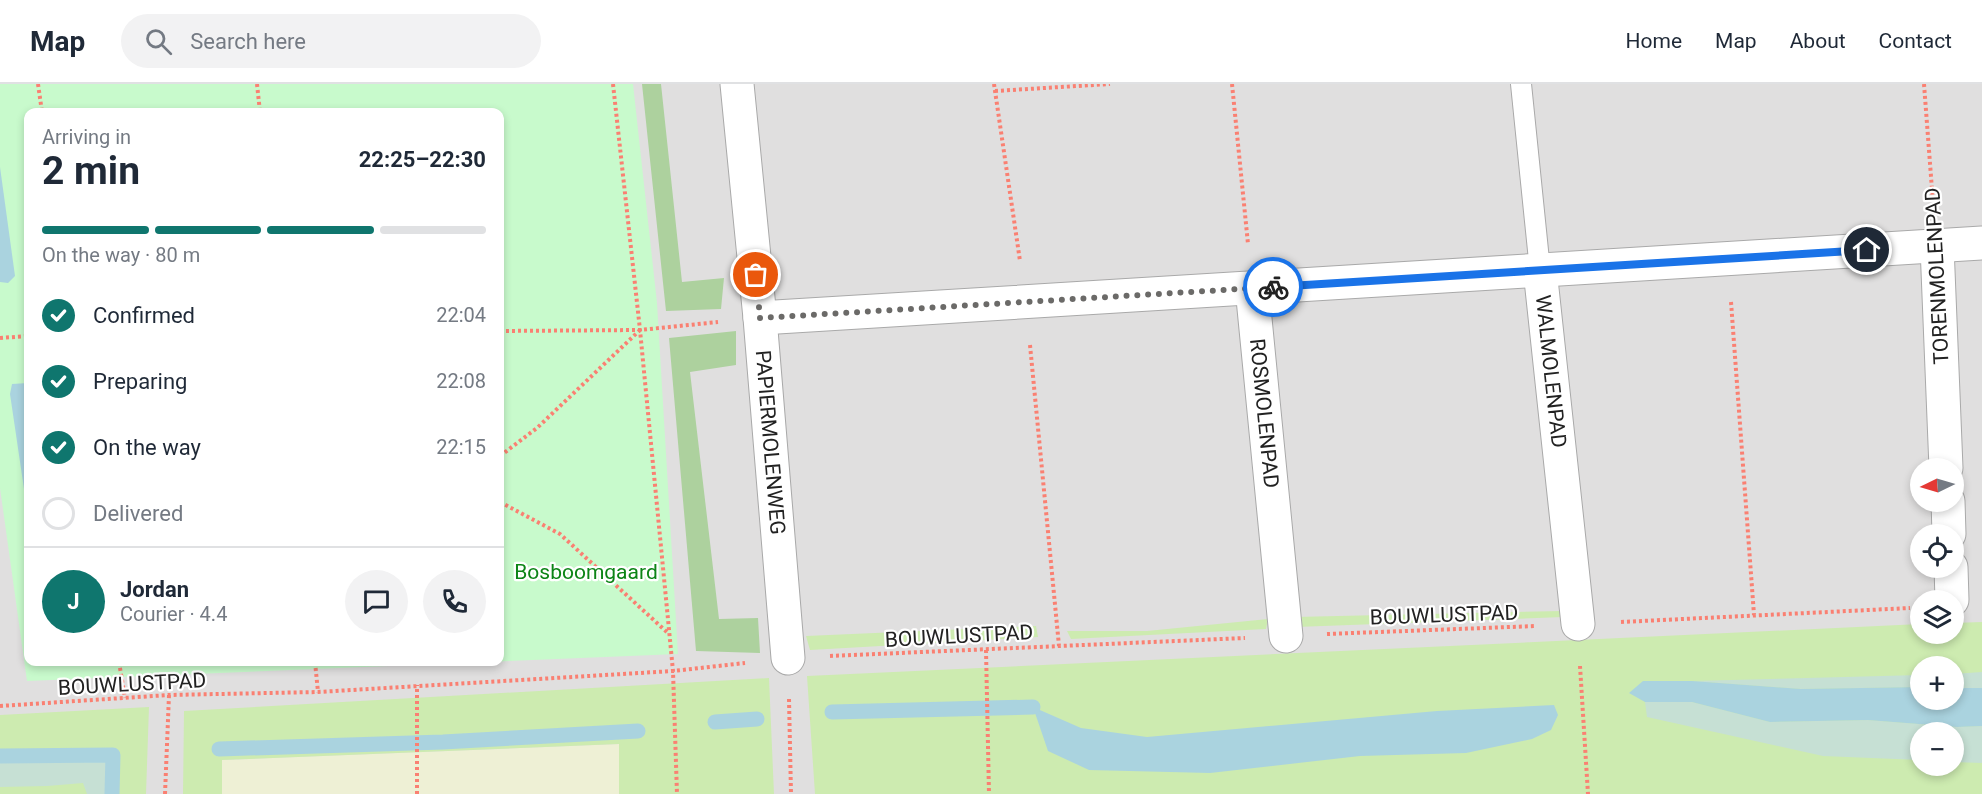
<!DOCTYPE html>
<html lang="en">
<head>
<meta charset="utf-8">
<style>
	:root { --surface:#fff; --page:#f2f2f3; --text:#1f2937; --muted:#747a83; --line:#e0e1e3; --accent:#0f766e }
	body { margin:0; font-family:Roboto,sans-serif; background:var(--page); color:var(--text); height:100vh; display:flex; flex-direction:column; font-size:22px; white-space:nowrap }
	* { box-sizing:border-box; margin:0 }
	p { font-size:20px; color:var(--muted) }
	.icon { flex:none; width:33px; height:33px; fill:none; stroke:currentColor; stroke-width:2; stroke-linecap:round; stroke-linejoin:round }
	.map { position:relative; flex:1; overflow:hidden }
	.drawer { position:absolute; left:24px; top:24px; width:480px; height:558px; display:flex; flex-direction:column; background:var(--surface); border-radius:12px; box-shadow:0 3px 9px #0003 }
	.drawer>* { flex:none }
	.needle { width:39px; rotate:265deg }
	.controls { position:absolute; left:1910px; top:374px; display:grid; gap:12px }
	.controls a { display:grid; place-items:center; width:54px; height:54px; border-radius:50%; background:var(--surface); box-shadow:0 3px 9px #0003; font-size:30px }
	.pin { position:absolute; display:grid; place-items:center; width:51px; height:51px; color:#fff; margin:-26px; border:3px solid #fff; border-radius:50%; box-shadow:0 2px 6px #0007 }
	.courier { position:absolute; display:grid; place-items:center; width:60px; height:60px; margin:-30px; border:4px solid #1a73e8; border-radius:50%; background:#fff; color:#222; box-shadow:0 2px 8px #0007 }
	.headline em { font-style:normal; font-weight:700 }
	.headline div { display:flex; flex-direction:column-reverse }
	.headline { display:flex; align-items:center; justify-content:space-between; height:102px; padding:0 18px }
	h1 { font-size:39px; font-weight:700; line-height:45px }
	.bar { display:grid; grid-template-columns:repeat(4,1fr); gap:9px 6px; align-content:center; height:72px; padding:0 18px }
	.bar i { height:8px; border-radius:4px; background:var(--line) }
	.bar .selected { background:var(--accent) }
	.bar p { grid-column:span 4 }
	.line { display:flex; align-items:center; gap:15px; padding:0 18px; border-top:2px solid var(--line) }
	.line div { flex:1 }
	.round { display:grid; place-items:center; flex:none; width:63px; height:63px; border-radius:32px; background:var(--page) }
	ol { padding:0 18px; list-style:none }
	li { display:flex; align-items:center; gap:18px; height:66px }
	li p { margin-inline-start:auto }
	li .icon { padding:6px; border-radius:50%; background:var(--accent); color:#fff; stroke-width:4 }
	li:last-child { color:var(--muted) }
	li i { width:33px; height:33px; border:3px solid var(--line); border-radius:50% }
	header { display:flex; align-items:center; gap:36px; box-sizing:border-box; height:84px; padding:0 30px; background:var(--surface); border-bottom:2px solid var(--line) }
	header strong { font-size:28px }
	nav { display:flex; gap:33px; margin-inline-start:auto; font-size:21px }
	.search { width:420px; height:54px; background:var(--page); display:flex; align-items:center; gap:15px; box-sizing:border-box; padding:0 21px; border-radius:33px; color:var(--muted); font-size:22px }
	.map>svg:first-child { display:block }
</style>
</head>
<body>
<header>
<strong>Map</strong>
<div class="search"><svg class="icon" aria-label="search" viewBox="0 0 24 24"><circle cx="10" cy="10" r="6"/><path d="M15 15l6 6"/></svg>Search here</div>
<nav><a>Home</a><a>Map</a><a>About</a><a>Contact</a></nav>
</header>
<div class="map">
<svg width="1982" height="710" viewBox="0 0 1982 710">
	<rect width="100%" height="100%" fill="#f2efe9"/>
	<path fill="#e0dfdf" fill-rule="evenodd" d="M 0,0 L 1982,0 L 1982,710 L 0,710 ZM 28,28 L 500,28 L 500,578 L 28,578 ZM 1920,384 L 1953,384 L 1953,417 L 1920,417 ZM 1920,450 L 1953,450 L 1953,483 L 1920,483 ZM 1920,516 L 1953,516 L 1953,549 L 1920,549 ZM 1920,582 L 1953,582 L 1953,615 L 1920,615 ZM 1920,648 L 1953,648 L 1953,681 L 1920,681 Z"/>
	<path fill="#eef0d5" d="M 619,660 L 619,710 L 222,710 L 222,676 Z"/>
	<path fill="#cdebb0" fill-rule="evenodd" d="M 1562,527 L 1563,533 L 1296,543 L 1294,533 Z
		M 1268,535 L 1266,545 L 1071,555 L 1067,547 L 1147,547 Z
		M 1982,538 L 1982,710 L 815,710 L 807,592 L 1920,540 L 1920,549 L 1953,549 L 1953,539 ZM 1920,582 L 1953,582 L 1953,615 L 1920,615 ZM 1920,648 L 1953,648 L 1953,681 L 1920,681 Z
		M 1036,542 L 1038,553 L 810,566 L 806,552 Z
		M 769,594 L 774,710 L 619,710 L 619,660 L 222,676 L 222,710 L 183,710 L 184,627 Z
		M 149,623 L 146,710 L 0,710 L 0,631 Z"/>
	<path fill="#add19e" d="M 642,0 L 661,0 L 682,198 L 724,194 L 721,225 L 666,227 Z
		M 736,247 L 736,281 L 690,288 L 719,535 L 758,534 L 760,569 L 696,567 L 669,254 Z"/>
	<path fill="#c6e0d4" d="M 1982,588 L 1982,604 L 1953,604 L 1953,590 Z
		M 1920,591 L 1920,603 L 1801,605 L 1692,597 Z
		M 1645,618 L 1692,618 L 1770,638 L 1868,636 L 1957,643 L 1982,642 L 1982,679 L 1953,678 L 1953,648 L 1920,648 L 1920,676 L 1823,672 L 1647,633 Z
		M 113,671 L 112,710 L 87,710 L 83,699 L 47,702 L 0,703 L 0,672 Z"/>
	<path fill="#c8facc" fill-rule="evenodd" d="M 0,0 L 633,0 L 657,219 L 678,570 L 27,597 L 0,404 ZM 28,28 L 500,28 L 500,578 L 28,578 Z"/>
	<path fill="#aad3df" d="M 0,83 L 15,192 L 8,199 L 0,198 Z
		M 28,299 L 28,432 L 10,310 L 12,300 Z
		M 1643,597 L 1692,597 L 1801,605 L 1920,603 L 1920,615 L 1953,615 L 1953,604 L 1982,604 L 1982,642 L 1957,643 L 1868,636 L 1770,638 L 1692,618 L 1645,618 L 1629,609 Z
		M 1554,621 L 1558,631 L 1551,646 L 1532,655 L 1466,669 L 1360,672 L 1210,689 L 1089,686 L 1048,667 L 1033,623 L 1081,644 L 1147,653 L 1437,627 Z"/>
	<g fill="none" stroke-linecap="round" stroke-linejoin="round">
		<path stroke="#aad3df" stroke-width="15" d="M 832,628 L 1033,623
			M 715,638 L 757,635
			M 219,665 L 443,658 L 638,647
			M 0,672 L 113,671 L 112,710"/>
		<g stroke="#a9a9a9" stroke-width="22">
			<path id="lane" d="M 1521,0 L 1540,186"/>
		</g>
		<g stroke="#a9a9a9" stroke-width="35">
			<g id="street">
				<path id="s1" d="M 737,0 L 760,234 L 788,574"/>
				<path d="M 1937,162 L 1946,384"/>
				<path id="s2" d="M 1540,186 L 1578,540"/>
				<path id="s3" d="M 1252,204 L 1286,552"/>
				<path d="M 760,234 L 1982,159"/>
				<path d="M 1948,417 L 1949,450"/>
				<path d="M 1951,483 L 1952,516"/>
			</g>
		</g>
		<path stroke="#fa8072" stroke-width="4" stroke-dasharray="3 3" stroke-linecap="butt" d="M 38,0 L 42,28
			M 257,0 L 260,28
			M 613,0 L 640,246 L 673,587 L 677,710
			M 994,0 L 1020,177
			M 1232,0 L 1248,160
			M 1924,0 L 1933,119
			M 995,7 L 1110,0
			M 1731,218 L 1754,531
			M 500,247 L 640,246 L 718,238
			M 0,254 L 28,252
			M 1030,261 L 1059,562
			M 500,372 L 537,344 L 640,246
			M 500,418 L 560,450 L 669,550
			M 1621,538 L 1910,524
			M 1327,550 L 1536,542
			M 986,566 L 989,710
			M 830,572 L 1245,554
			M 119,578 L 125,614
			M 315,578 L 318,608
			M 1580,582 L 1588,710
			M 789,615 L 791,710
			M 0,622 L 169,611 L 318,608 L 673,587 L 745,579
			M 165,710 L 169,611
			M 417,710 L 417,601"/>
		<use href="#lane" stroke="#fff" stroke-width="20"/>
		<use href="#street" stroke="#fff" stroke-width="33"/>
	</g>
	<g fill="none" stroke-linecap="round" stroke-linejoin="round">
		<path stroke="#6b6a68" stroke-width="6" stroke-dasharray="0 10.8" d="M 756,191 L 760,234 L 1273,203"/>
		<path stroke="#1a73e8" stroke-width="8" d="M 1273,203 L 1867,166"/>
	</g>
	<g text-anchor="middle" stroke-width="4.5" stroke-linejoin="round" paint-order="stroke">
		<g font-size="21" fill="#222" stroke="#fff">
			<text transform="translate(1937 192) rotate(-93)" y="7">TORENMOLENPAD</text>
			<text dy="7" stroke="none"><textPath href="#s2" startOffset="102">WALMOLENPAD</textPath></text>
			<text dy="7" stroke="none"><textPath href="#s3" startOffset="126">ROSMOLENPAD</textPath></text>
			<text dy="7" stroke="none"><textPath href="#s1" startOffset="360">PAPIERMOLENWEG</textPath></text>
			<text transform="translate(1444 531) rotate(-2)" y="7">BOUWLUSTPAD</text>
			<text transform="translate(959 552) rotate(-3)" y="7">BOUWLUSTPAD</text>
			<text transform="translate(132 600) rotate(-3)" y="7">BOUWLUSTPAD</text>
		</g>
		<g font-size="21" fill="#0c8416" stroke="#fff">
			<text x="586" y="495">Bosboomgaard</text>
		</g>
	</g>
</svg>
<div class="controls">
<a><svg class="needle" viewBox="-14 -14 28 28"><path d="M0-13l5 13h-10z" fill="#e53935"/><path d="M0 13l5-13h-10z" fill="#747a83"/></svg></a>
<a><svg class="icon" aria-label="locate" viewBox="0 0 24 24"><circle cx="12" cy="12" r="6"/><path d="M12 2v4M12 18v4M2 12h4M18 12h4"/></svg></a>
<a><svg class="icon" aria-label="layers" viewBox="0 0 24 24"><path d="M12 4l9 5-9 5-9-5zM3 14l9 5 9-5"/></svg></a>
<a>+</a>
<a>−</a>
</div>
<div class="pin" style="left:756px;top:191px;background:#ea580c"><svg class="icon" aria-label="bag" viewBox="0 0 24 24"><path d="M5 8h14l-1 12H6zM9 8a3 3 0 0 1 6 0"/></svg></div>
<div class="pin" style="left:1867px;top:166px;background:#1f2937"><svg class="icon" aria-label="home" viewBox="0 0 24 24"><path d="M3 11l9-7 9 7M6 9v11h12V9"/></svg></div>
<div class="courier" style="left:1273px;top:203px"><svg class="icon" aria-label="bike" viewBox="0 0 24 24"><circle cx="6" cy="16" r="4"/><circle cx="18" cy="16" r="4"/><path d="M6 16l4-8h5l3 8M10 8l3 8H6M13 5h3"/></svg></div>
<section class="drawer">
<div class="headline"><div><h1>2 min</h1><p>Arriving in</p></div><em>22:25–22:30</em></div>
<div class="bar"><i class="selected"></i><i class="selected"></i><i class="selected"></i><i></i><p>On the way · 80 m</p></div>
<ol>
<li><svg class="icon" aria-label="check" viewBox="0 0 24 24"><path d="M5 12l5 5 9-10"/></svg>Confirmed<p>22:04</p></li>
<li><svg class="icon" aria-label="check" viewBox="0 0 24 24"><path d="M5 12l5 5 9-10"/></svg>Preparing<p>22:08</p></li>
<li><svg class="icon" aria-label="check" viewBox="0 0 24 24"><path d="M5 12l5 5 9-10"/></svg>On the way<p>22:15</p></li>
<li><i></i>Delivered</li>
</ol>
<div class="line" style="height:108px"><b class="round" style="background:var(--accent);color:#fff">J</b><div><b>Jordan</b><p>Courier · 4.4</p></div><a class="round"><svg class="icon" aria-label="chat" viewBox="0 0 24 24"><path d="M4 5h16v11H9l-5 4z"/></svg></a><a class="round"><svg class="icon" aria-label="phone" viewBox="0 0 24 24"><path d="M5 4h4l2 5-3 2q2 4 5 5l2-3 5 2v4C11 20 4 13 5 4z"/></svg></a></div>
</section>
</div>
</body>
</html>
